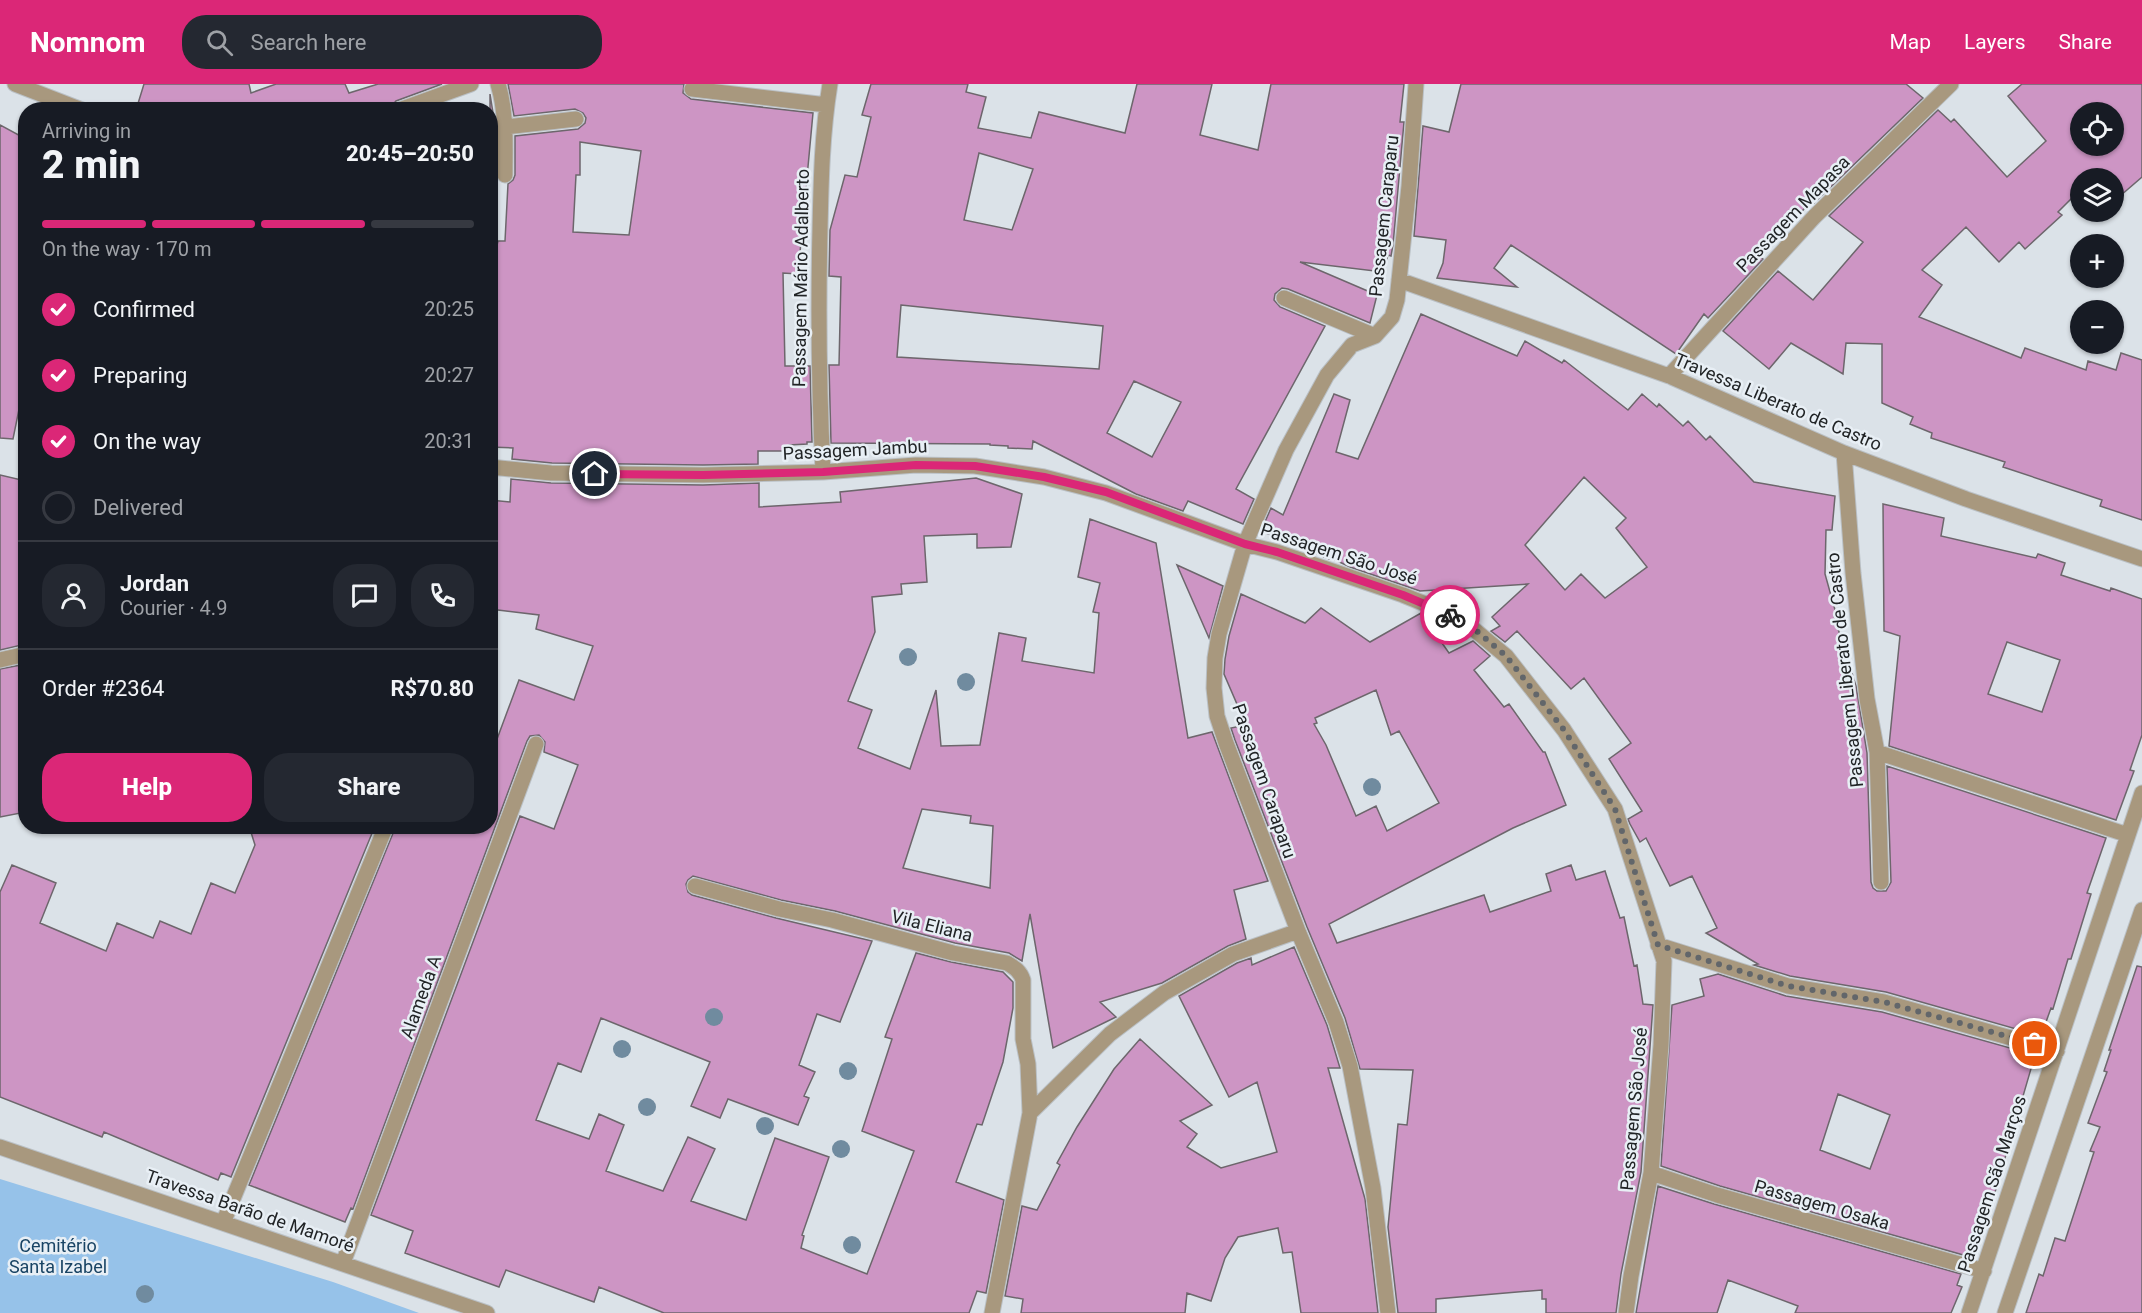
<!DOCTYPE html>
<html lang="en">
<head>
<meta charset="utf-8">
<style>
	:root { --surface:#171b24; --page:#242831; --text:#f1f3f6; --muted:#9ea1a6; --line:#363941; --accent:#db2777 }
	body { margin:0; font-family:Roboto,sans-serif; background:var(--page); color:var(--text); height:100vh; display:flex; flex-direction:column; font-size:22px; white-space:nowrap }
	* { box-sizing:border-box; margin:0 }
	p { font-size:20px; color:var(--muted) }
	.icon { flex:none; width:33px; height:33px; fill:none; stroke:currentColor; stroke-width:2; stroke-linecap:round; stroke-linejoin:round }
	.map { position:relative; flex:1; overflow:hidden }
	.sheet { position:absolute; left:18px; top:18px; width:480px; height:732px; display:flex; flex-direction:column; background:var(--surface); border-radius:24px; box-shadow:0 2px 4px #0004 }
	.sheet>* { flex:none }
	.buttons { position:absolute; left:2070px; top:18px; display:grid; gap:12px }
	.buttons a { display:grid; place-items:center; width:54px; height:54px; border-radius:50%; background:var(--surface); box-shadow:0 2px 4px #0004; font-size:30px }
	.pin { position:absolute; display:grid; place-items:center; width:51px; height:51px; color:#fff; margin:-26px; border:3px solid #fff; border-radius:50%; box-shadow:0 2px 6px #0007 }
	.courier { position:absolute; display:grid; place-items:center; width:60px; height:60px; margin:-30px; border:4px solid #db2777; border-radius:50%; background:#fff; color:#222; box-shadow:0 2px 8px #0007 }
	.summary em { font-style:normal; font-weight:800 }
	.summary div { display:flex; flex-direction:column-reverse }
	.summary { display:flex; align-items:center; justify-content:space-between; height:102px; padding:0 24px }
	h1 { font-size:39px; font-weight:800; line-height:45px }
	.bar { display:grid; grid-template-columns:repeat(4,1fr); gap:9px 6px; align-content:center; height:72px; padding:0 24px }
	.bar i { height:8px; border-radius:4px; background:var(--line) }
	.bar .selected { background:var(--accent) }
	.bar p { grid-column:span 4 }
	.line { display:flex; align-items:center; gap:15px; padding:0 24px; border-top:2px solid var(--line) }
	.line div { flex:1 }
	.round { display:grid; place-items:center; flex:none; width:63px; height:63px; border-radius:24px; background:var(--page) }
	ol { padding:0 24px; list-style:none }
	li { display:flex; align-items:center; gap:18px; height:66px }
	li p { margin-inline-start:auto }
	li .icon { padding:6px; border-radius:50%; background:var(--accent); color:#fff; stroke-width:4 }
	li:last-child { color:var(--muted) }
	li i { width:33px; height:33px; border:3px solid var(--line); border-radius:50% }
	.cta { display:flex; gap:12px; margin-top:auto; padding:12px 24px }
	.cta a { flex:1; height:69px; border-radius:24px; background:var(--accent); color:#fff; font-size:24px; font-weight:800; line-height:69px; text-align:center }
	.cta a+a { background:var(--page); color:var(--text) }
	header { display:flex; align-items:center; gap:36px; box-sizing:border-box; height:84px; padding:0 30px; background:var(--accent); color:#fff }
	header strong { font-size:28px }
	nav { display:flex; gap:33px; margin-inline-start:auto; font-size:21px }
	.search { width:420px; height:54px; background:var(--page); display:flex; align-items:center; gap:15px; box-sizing:border-box; padding:0 21px; border-radius:24px; color:var(--muted); font-size:22px }
	.map>svg:first-child { display:block }
</style>
</head>
<body>
<header>
<strong>Nomnom</strong>
<div class="search"><svg class="icon" aria-label="search" viewBox="0 0 24 24"><circle cx="10" cy="10" r="6"/><path d="M15 15l6 6"/></svg>Search here</div>
<nav><a>Map</a><a>Layers</a><a>Share</a></nav>
</header>
<div class="map">
<svg width="2142" height="1229" viewBox="0 0 2142 1229">
	<rect width="100%" height="100%" fill="#dbe2e8"/>
	<path fill="#96c2e9" d="M 0,1095 L 333,1198 L 419,1229 L 0,1229 Z"/>
	<path fill="#cd95c4" stroke="#6d666c" stroke-width="1.5" fill-rule="evenodd" d="M 144,0 L 249,0 L 251,9 L 276,0 L 345,0 L 349,9 L 378,0 L 442,0 L 396,17 L 390,24 L 384,26 L 136,26 Z
		M 508,0 L 684,0 L 683,9 L 691,15 L 813,29 L 798,190 L 783,189 L 785,282 L 810,282 L 812,358 L 807,358 L 807,360 L 789,361 L 789,367 L 758,367 L 758,380 L 703,381 L 552,379 L 512,375 L 513,364 L 490,363 L 490,281 L 495,197 L 490,197 L 490,161 L 497,161 L 498,157 L 505,157 L 508,100 L 513,96 L 515,91 L 515,52 L 578,45 L 585,39 L 586,34 L 583,29 L 575,25 L 514,32 ZM 580,58 L 641,67 L 629,151 L 573,148 L 576,91 L 580,91 Z
		M 871,0 L 968,0 L 966,8 L 986,13 L 978,44 L 1031,54 L 1039,28 L 1125,49 L 1137,0 L 1212,0 L 1200,51 L 1258,66 L 1271,0 L 1404,0 L 1400,38 L 1404,38 L 1393,161 L 1391,172 L 1388,171 L 1383,188 L 1300,178 L 1377,211 L 1370,239 L 1288,205 L 1282,204 L 1275,210 L 1274,216 L 1280,223 L 1325,242 L 1236,405 L 1254,415 L 1243,440 L 1188,417 L 1183,427 L 1136,410 L 1033,357 L 1032,365 L 1008,364 L 1008,362 L 990,361 L 990,360 L 831,359 L 829,281 L 839,281 L 841,193 L 829,192 L 830,146 L 845,91 L 857,93 L 871,33 L 862,31 ZM 979,69 L 1033,85 L 1012,146 L 964,136 ZM 901,221 L 1103,242 L 1099,285 L 897,273 ZM 1134,297 L 1181,318 L 1152,373 L 1107,349 Z
		M 1461,0 L 1906,0 L 1923,14 L 1813,120 L 1810,117 L 1797,134 L 1794,131 L 1759,172 L 1763,175 L 1708,234 L 1704,230 L 1676,270 L 1511,161 L 1494,184 L 1517,203 L 1437,194 L 1443,179 L 1446,156 L 1414,152 L 1423,42 L 1449,48 Z
		M 2022,0 L 2142,0 L 2142,93 L 2120,112 L 2114,105 L 2114,94 L 2105,94 L 2099,88 L 2092,94 L 2080,94 L 2080,106 L 2058,128 L 2062,131 L 2025,165 L 2019,158 L 1999,178 L 1966,143 L 1922,186 L 1942,201 L 1919,233 L 2021,274 L 2025,264 L 2086,286 L 2088,277 L 2116,286 L 2121,269 L 2142,276 L 2142,436 L 2100,422 L 2102,416 L 2003,383 L 2005,378 L 1931,354 L 1932,349 L 1910,340 L 1913,333 L 1882,319 L 1882,260 L 1846,259 L 1843,290 L 1791,259 L 1769,285 L 1723,247 L 1778,187 L 1813,216 L 1863,158 L 1829,132 L 1938,26 L 1951,38 L 1954,35 L 2007,93 L 2046,57 L 2008,12 ZM 2080,28 L 2114,28 L 2114,62 L 2080,62 Z
		M 490,10 L 494,35 L 495,79 L 490,79 Z
		M 0,41 L 26,55 L 26,291 L 13,355 L 0,354 Z
		M 1421,230 L 1517,272 L 1525,257 L 1562,279 L 1564,276 L 1628,326 L 1642,310 L 1657,323 L 1659,320 L 1683,342 L 1688,337 L 1706,356 L 1710,352 L 1754,398 L 1835,412 L 1832,446 L 1826,446 L 1825,490 L 1837,533 L 1834,532 L 1856,602 L 1867,669 L 1871,798 L 1873,804 L 1877,807 L 1886,807 L 1891,798 L 1887,682 L 2106,754 L 2087,809 L 2091,810 L 2071,875 L 2068,875 L 2053,925 L 2051,924 L 2041,952 L 1886,908 L 1790,892 L 1754,881 L 1758,880 L 1706,849 L 1717,844 L 1692,792 L 1670,802 L 1646,754 L 1640,758 L 1630,740 L 1628,735 L 1642,727 L 1609,675 L 1631,659 L 1584,594 L 1571,605 L 1517,547 L 1505,558 L 1491,547 L 1500,542 L 1492,533 L 1528,500 L 1420,507 L 1350,483 L 1329,473 L 1329,475 L 1261,447 L 1271,424 L 1283,431 L 1334,310 L 1350,316 L 1336,368 L 1358,375 ZM 1584,393 L 1626,434 L 1616,444 L 1647,483 L 1605,514 L 1581,490 L 1565,506 L 1525,461 Z
		M 0,391 L 26,397 L 26,560 L 0,566 Z
		M 976,394 L 1022,410 L 1011,463 L 977,464 L 977,450 L 924,452 L 927,498 L 901,500 L 902,510 L 872,513 L 875,548 L 848,617 L 872,626 L 858,664 L 910,685 L 936,606 L 941,662 L 980,661 L 999,549 L 1026,554 L 1022,577 L 1094,589 L 1099,529 L 1093,528 L 1100,499 L 1078,493 L 1090,435 L 1156,459 L 1188,654 L 1212,648 L 1268,797 L 1234,806 L 1246,855 L 1228,862 L 1162,899 L 1100,918 L 1116,933 L 1053,964 L 1030,830 L 1022,877 L 1009,869 L 955,859 L 835,827 L 781,816 L 693,792 L 688,796 L 686,800 L 688,808 L 692,811 L 776,834 L 872,857 L 840,938 L 817,930 L 799,981 L 815,988 L 804,1012 L 809,1014 L 798,1041 L 728,1015 L 720,1034 L 691,1022 L 710,978 L 601,934 L 581,988 L 558,979 L 536,1036 L 589,1055 L 599,1030 L 624,1041 L 606,1087 L 663,1107 L 688,1053 L 715,1065 L 691,1117 L 746,1136 L 775,1054 L 829,1073 L 802,1151 L 804,1152 L 801,1164 L 867,1190 L 914,1067 L 862,1047 L 892,955 L 885,953 L 916,869 L 951,878 L 1003,888 L 1013,898 L 1013,924 L 1003,978 L 982,1041 L 977,1040 L 956,1098 L 1004,1116 L 986,1209 L 977,1207 L 969,1229 L 664,1229 L 599,1203 L 594,1218 L 506,1186 L 499,1203 L 405,1169 L 413,1147 L 371,1131 L 520,732 L 554,745 L 578,681 L 544,668 L 545,658 L 539,651 L 530,652 L 527,657 L 353,1125 L 351,1124 L 345,1138 L 249,1101 L 396,742 L 490,742 L 490,674 L 519,596 L 574,616 L 593,562 L 536,545 L 539,531 L 490,525 L 490,416 L 510,418 L 511,395 L 551,399 L 703,401 L 759,399 L 759,423 L 841,418 L 840,408 ZM 922,725 L 971,732 L 970,739 L 993,742 L 990,804 L 903,784 Z
		M 1883,420 L 1944,434 L 1941,452 L 2036,474 L 2038,470 L 2065,479 L 2061,491 L 2110,507 L 2111,504 L 2142,515 L 2142,651 L 2130,686 L 2134,687 L 2116,736 L 1889,662 L 1900,552 L 1884,547 ZM 2007,558 L 2060,576 L 2042,628 L 1988,610 Z
		M 1177,481 L 1223,502 L 1209,554 Z
		M 1241,510 L 1305,539 L 1321,524 L 1370,558 L 1421,529 L 1449,569 L 1473,557 L 1490,572 L 1474,586 L 1504,623 L 1509,620 L 1543,668 L 1545,668 L 1566,721 L 1513,744 L 1329,840 L 1337,859 L 1484,811 L 1490,828 L 1551,807 L 1546,790 L 1571,781 L 1576,796 L 1605,787 L 1620,834 L 1624,833 L 1634,882 L 1637,881 L 1643,920 L 1653,921 L 1641,1088 L 1621,1190 L 1616,1229 L 1546,1229 L 1546,1215 L 1542,1215 L 1542,1206 L 1436,1215 L 1436,1229 L 1398,1229 L 1388,1143 L 1398,1040 L 1407,1041 L 1413,986 L 1360,985 L 1345,934 L 1307,843 L 1235,656 L 1231,644 L 1246,641 L 1224,590 L 1225,575 L 1229,552 ZM 1376,606 L 1391,651 L 1399,647 L 1439,719 L 1387,747 L 1376,722 L 1356,732 L 1326,661 L 1314,640 L 1317,639 L 1315,634 Z
		M 26,580 L 26,728 L 0,733 L 0,585 Z
		M 249,742 L 375,742 L 231,1093 L 221,1089 L 218,1096 L 104,1048 L 102,1053 L 0,1013 L 0,808 L 12,781 L 56,799 L 40,839 L 106,867 L 117,839 L 153,854 L 160,837 L 191,850 L 211,799 L 235,809 L 255,761 Z
		M 1294,863 L 1327,941 L 1340,984 L 1328,984 L 1365,1115 L 1378,1229 L 1301,1229 L 1292,1168 L 1283,1169 L 1278,1144 L 1238,1153 L 1225,1174 L 1211,1217 L 1187,1209 L 1185,1229 L 1021,1229 L 1023,1215 L 1005,1212 L 1022,1122 L 1037,1126 L 1060,1081 L 1057,1079 L 1077,1043 L 1114,985 L 1140,955 L 1212,1021 L 1180,1037 L 1197,1050 L 1187,1063 L 1221,1084 L 1277,1068 L 1257,998 L 1229,1013 L 1179,912 L 1237,879 L 1251,874 L 1252,881 Z
		M 2137,882 L 2142,883 L 2142,1229 L 2026,1229 L 2039,1190 L 2043,1192 L 2055,1154 L 2065,1157 L 2094,1068 L 2090,1067 L 2100,1043 L 2088,1039 L 2107,988 L 2104,987 L 2111,966 L 2109,966 Z
		M 1718,890 L 1786,912 L 1882,928 L 2035,971 L 1991,1122 L 1986,1121 L 1967,1172 L 1720,1102 L 1661,1082 L 1672,921 L 1704,912 L 1700,895 ZM 1838,1010 L 1890,1031 L 1870,1085 L 1820,1066 Z
		M 1658,1102 L 1714,1120 L 1961,1190 L 1957,1201 L 1962,1203 L 1951,1229 L 1795,1229 L 1798,1222 L 1728,1196 L 1717,1229 L 1636,1229 Z"/>
	<g fill="none" stroke-linecap="round" stroke-linejoin="round">
		<g stroke="#bac0c5" stroke-width="17">
			<path id="minor" d="M 15,0 L 82,26
				M 498,0 C 507,30 505,60 505,91
				M 692,5 L 827,21
				M 399,26 L 471,0
				M 506,43 L 576,35
				M 1399,196 L 1669,292 L 1844,369 L 1966,415 L 2142,475
				M 1284,214 L 1375,252
				M 1669,292 L 1814,133 L 1951,0
				M 1844,369 L 1853,489 L 1867,615 L 1877,668 L 1881,798
				M 490,383 L 551,389 L 703,391 L 823,388 L 916,381 L 975,382 L 1044,393 L 1106,409 L 1245,460 L 1277,468 L 1403,511 L 1440,526 L 1471,543 L 1506,572 L 1564,646 L 1615,725 L 1664,877 L 1661,961 L 1651,1089 L 1631,1192 L 1626,1229
				M 823,388 C 819,307 818,227 820,146 C 821,97 822,49 830,0
				M 0,576 L 26,570
				M 1877,668 L 2128,751
				M 695,802 L 779,825 L 832,836 L 953,869 L 1007,879 C 1015,884 1020,887 1023,896 L 1023,955 L 1028,980 L 1030,1029
				M 1658,861 L 1788,902 L 1884,918 L 2057,967
				M 0,1063 L 487,1229
				M 1651,1089 L 1717,1111 L 1984,1187
				M 223,1139 L 386,742
				M 343,1179 L 536,660
				M 992,1229 L 1030,1029 L 1110,950 L 1164,909 L 1233,870 L 1298,847
				M 1388,1229 L 1373,1104 L 1350,982 L 1336,938 L 1298,847 L 1226,659 L 1217,632 L 1214,604 L 1215,574 L 1219,550 L 1245,460 L 1286,366 L 1327,291 L 1352,261 L 1375,252 L 1392,233 L 1397,216 L 1409,102 L 1416,0
				M 1969,1229 L 2142,709
				M 2005,1229 L 2142,826"/>
		</g>
		<use href="#minor" stroke="#a8987e" stroke-width="15"/>
	</g>
	<g fill="#708b9f">
		<circle cx="908" cy="573" r="9"/>
		<circle cx="966" cy="598" r="9"/>
		<circle cx="1372" cy="703" r="9"/>
		<circle cx="714" cy="933" r="9"/>
		<circle cx="622" cy="965" r="9"/>
		<circle cx="848" cy="987" r="9"/>
		<circle cx="647" cy="1023" r="9"/>
		<circle cx="765" cy="1042" r="9"/>
		<circle cx="841" cy="1065" r="9"/>
		<circle cx="852" cy="1161" r="9"/>
		<circle cx="145" cy="1210" r="9"/>
	</g>
	<g fill="none" stroke-linecap="round" stroke-linejoin="round">
		<path stroke="#62666a" stroke-width="6" stroke-dasharray="0 10.8" d="M 1450,531 L 1472,543 L 1506,572 L 1564,646 L 1615,725 L 1658,861 L 1788,902 L 1884,918 L 2035,960"/>
		<path stroke="#db2777" stroke-width="8" d="M 595,390 L 703,391 L 823,388 L 916,381 L 975,382 L 1044,393 L 1106,408 L 1245,460 L 1277,468 L 1403,511 L 1450,531"/>
	</g>
	<g text-anchor="middle" stroke-width="5" stroke-linejoin="round" paint-order="stroke">
		<g font-size="18" fill="#212426" stroke="#e8eff5">
			<text transform="translate(1793 130) rotate(-46)" y="6">Passagem Mapasa</text>
			<text transform="translate(1384 132) rotate(-84)" y="6">Passagem Caraparu</text>
			<text transform="translate(801 194) rotate(-89)" y="6">Passagem Mário Adalberto</text>
			<text transform="translate(1778 318) rotate(23)" y="6">Travessa Liberato de Castro</text>
			<text transform="translate(855 366) rotate(-3)" y="6">Passagem Jambu</text>
			<text transform="translate(1339 470) rotate(18)" y="6">Passagem São José</text>
			<text transform="translate(1845 586) rotate(-96)" y="6">Passagem Liberato de Castro</text>
			<text transform="translate(1264 697) rotate(71)" y="6">Passagem Caraparu</text>
			<text transform="translate(932 842) rotate(14)" y="6">Vila Eliana</text>
			<text transform="translate(421 913) rotate(-70)" y="6">Alameda A</text>
			<text transform="translate(1634 1025) rotate(-85)" y="6">Passagem São José</text>
			<text transform="translate(1992 1100) rotate(-72)" y="6">Passagem São Marços</text>
			<text transform="translate(1822 1121) rotate(16)" y="6">Passagem Osaka</text>
			<text transform="translate(250 1127) rotate(19)" y="6">Travessa Barão de Mamoré</text>
		</g>
		<g font-size="18" fill="#194464" stroke="#e8eff5">
			<text x="58" y="1168">Cemitério<tspan x="58" dy="21">Santa Izabel</tspan></text>
		</g>
	</g>
</svg>
<div class="buttons">
<a><svg class="icon" aria-label="locate" viewBox="0 0 24 24"><circle cx="12" cy="12" r="6"/><path d="M12 2v4M12 18v4M2 12h4M18 12h4"/></svg></a>
<a><svg class="icon" aria-label="layers" viewBox="0 0 24 24"><path d="M12 4l9 5-9 5-9-5zM3 14l9 5 9-5"/></svg></a>
<a>+</a>
<a>−</a>
</div>
<div class="pin" style="left:2035px;top:960px;background:#ea580c"><svg class="icon" aria-label="bag" viewBox="0 0 24 24"><path d="M5 8h14l-1 12H6zM9 8a3 3 0 0 1 6 0"/></svg></div>
<div class="pin" style="left:595px;top:390px;background:#1f2937"><svg class="icon" aria-label="home" viewBox="0 0 24 24"><path d="M3 11l9-7 9 7M6 9v11h12V9"/></svg></div>
<div class="courier" style="left:1450px;top:531px"><svg class="icon" aria-label="bike" viewBox="0 0 24 24"><circle cx="6" cy="16" r="4"/><circle cx="18" cy="16" r="4"/><path d="M6 16l4-8h5l3 8M10 8l3 8H6M13 5h3"/></svg></div>
<section class="sheet">
<div class="summary"><div><h1>2 min</h1><p>Arriving in</p></div><em>20:45–20:50</em></div>
<div class="bar"><i class="selected"></i><i class="selected"></i><i class="selected"></i><i></i><p>On the way · 170 m</p></div>
<ol>
<li><svg class="icon" aria-label="check" viewBox="0 0 24 24"><path d="M5 12l5 5 9-10"/></svg>Confirmed<p>20:25</p></li>
<li><svg class="icon" aria-label="check" viewBox="0 0 24 24"><path d="M5 12l5 5 9-10"/></svg>Preparing<p>20:27</p></li>
<li><svg class="icon" aria-label="check" viewBox="0 0 24 24"><path d="M5 12l5 5 9-10"/></svg>On the way<p>20:31</p></li>
<li><i></i>Delivered</li>
</ol>
<div class="line" style="height:108px"><a class="round"><svg class="icon" aria-label="person" viewBox="0 0 24 24"><circle cx="12" cy="8" r="4"/><path d="M4 21q1-7 8-7t8 7"/></svg></a><div><b>Jordan</b><p>Courier · 4.9</p></div><a class="round"><svg class="icon" aria-label="chat" viewBox="0 0 24 24"><path d="M4 5h16v11H9l-5 4z"/></svg></a><a class="round"><svg class="icon" aria-label="phone" viewBox="0 0 24 24"><path d="M5 4h4l2 5-3 2q2 4 5 5l2-3 5 2v4C11 20 4 13 5 4z"/></svg></a></div>
<div class="line" style="height:78px"><div>Order #2364</div><b>R$70.80</b></div>
<div class="cta"><a>Help</a><a>Share</a></div>
</section>
</div>
</body>
</html>
